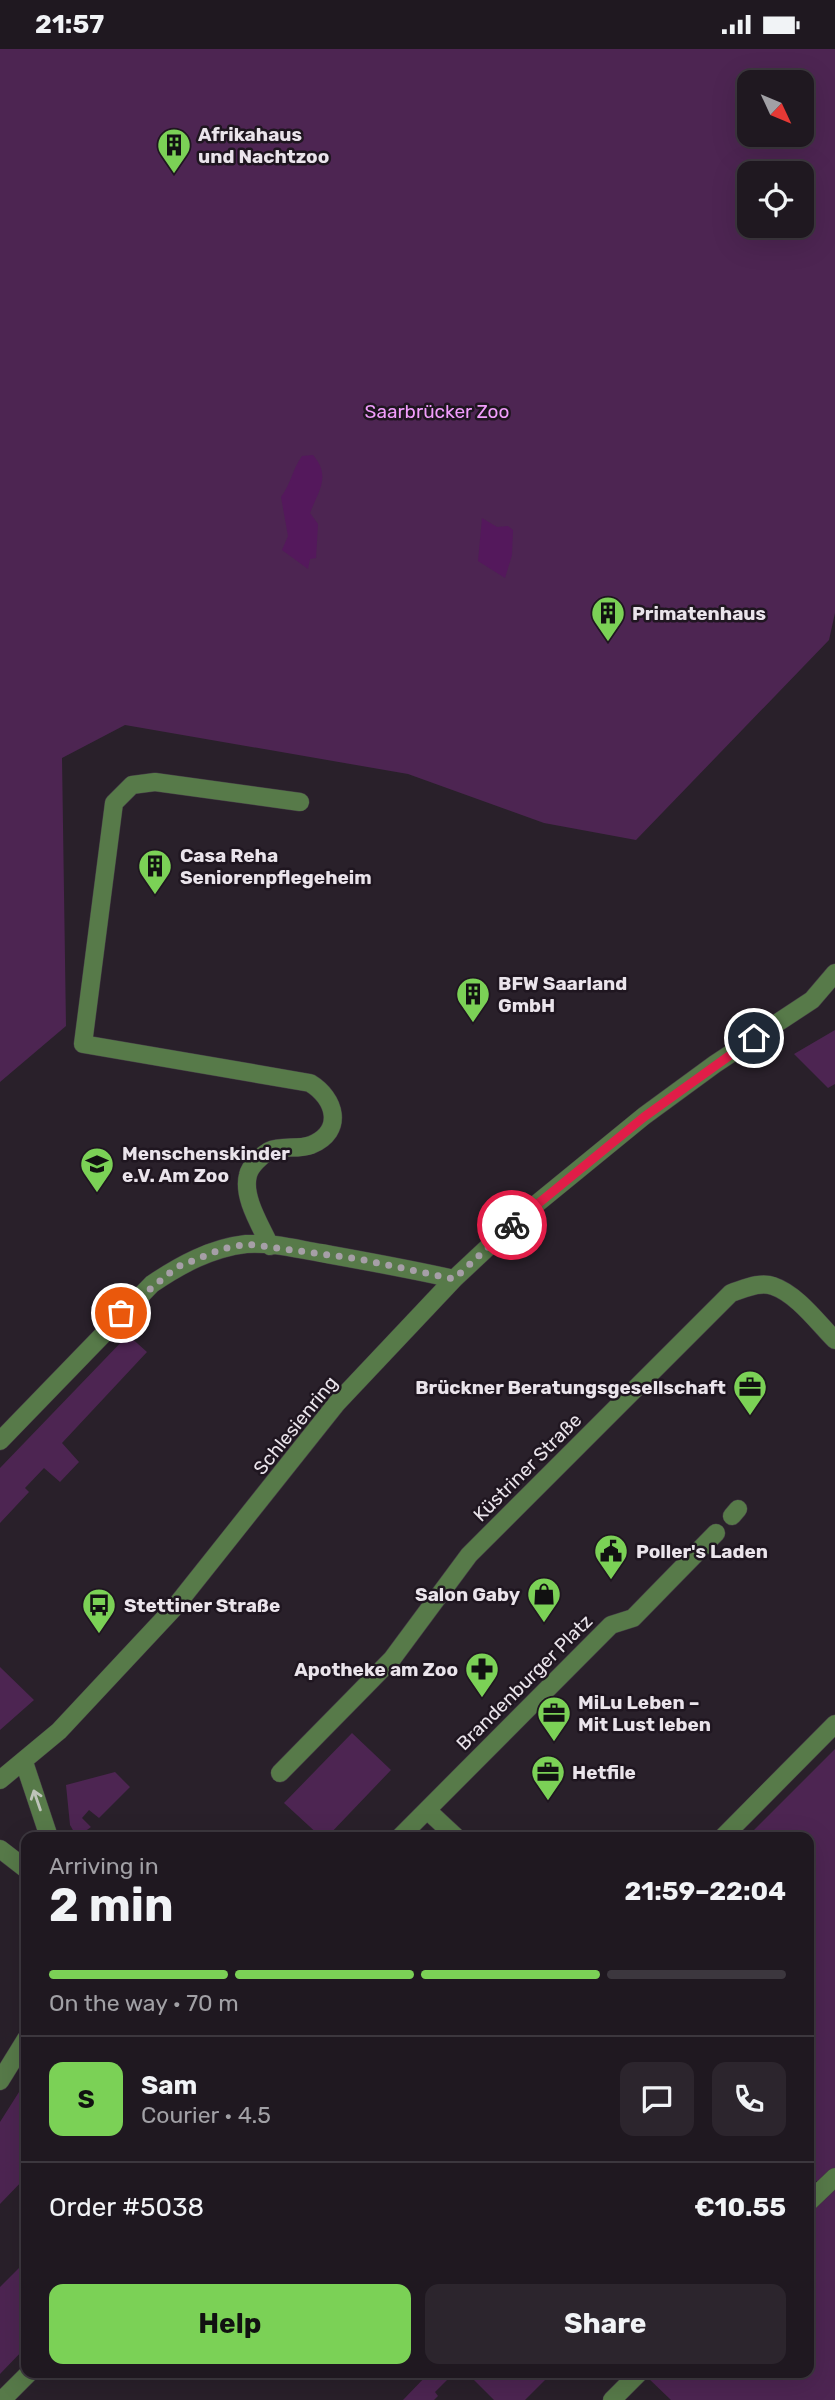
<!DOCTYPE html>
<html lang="en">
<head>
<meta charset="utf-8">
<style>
	:root { --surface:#1f1820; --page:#2c252d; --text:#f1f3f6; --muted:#a1a0a5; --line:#3c373e; --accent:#7bd156 }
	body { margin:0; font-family:Rubik,sans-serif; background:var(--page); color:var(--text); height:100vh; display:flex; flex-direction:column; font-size:26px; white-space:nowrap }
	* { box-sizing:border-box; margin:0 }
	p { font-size:23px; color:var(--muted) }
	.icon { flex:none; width:38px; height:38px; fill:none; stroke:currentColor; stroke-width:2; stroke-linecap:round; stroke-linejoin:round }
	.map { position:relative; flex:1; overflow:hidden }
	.panel { position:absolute; left:21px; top:1783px; width:793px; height:546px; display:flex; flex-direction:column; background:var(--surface); border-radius:14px; box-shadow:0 7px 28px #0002,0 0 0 2px var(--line) }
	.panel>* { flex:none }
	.needle { width:46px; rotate:134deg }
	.tools { position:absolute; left:737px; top:21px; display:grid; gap:14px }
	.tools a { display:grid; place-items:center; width:77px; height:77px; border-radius:14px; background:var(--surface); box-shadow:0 7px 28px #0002,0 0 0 2px var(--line); font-size:35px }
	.pin { position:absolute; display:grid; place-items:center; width:60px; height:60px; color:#fff; margin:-30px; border:4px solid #fff; border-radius:50%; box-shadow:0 2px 7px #0007 }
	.courier { position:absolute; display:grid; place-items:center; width:70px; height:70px; margin:-35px; border:5px solid #e11d48; border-radius:50%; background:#fff; color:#222; box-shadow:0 2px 9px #0007 }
	.headline em { font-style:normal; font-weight:700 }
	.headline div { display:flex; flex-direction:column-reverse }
	.headline { display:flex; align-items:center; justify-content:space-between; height:119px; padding:0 28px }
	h1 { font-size:46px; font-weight:700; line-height:52px }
	.bar { display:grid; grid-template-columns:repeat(4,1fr); gap:10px 7px; align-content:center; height:84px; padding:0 28px }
	.bar i { height:9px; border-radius:5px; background:var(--line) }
	.bar .on { background:var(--accent) }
	.bar p { grid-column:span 4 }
	.line { display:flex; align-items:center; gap:18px; padding:0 28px; border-top:2px solid var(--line) }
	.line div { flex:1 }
	.round { display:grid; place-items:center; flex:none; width:74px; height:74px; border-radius:14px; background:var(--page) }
	.button { display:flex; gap:14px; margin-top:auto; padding:14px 28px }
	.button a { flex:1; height:80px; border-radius:14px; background:var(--accent); color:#111; font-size:28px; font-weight:700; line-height:80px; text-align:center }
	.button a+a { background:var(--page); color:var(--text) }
	.status { display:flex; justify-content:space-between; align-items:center; height:49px; padding:0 35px; background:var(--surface); direction:ltr }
	.status svg { height:19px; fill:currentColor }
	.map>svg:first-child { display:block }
</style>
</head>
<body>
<div class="status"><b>21:57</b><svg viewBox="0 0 49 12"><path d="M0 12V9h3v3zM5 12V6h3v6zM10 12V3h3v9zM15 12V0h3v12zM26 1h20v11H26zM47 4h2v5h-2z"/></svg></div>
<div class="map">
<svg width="835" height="2351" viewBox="0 0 835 2351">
	<rect width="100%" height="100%" fill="#29202a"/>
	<path fill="#4d2552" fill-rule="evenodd" d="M 0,0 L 835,0 L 835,564 L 829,591 L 636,791 L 544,774 L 408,725 L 125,676 L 62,709 L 66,977 L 0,1033 ZM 749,33 L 802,33 L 802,86 L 749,86 ZM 749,124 L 802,124 L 802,177 L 749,177 Z
		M 835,981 L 835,1035 L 828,1039 L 794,1005 Z
		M 128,1286 L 147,1303 L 62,1394 L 79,1413 L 60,1433 L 44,1419 L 25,1439 L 29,1443 L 0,1474 L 0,1419 Z
		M 0,1618 L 34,1651 L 0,1681 Z
		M 352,1684 L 391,1721 L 327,1788 L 321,1788 L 284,1754 Z
		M 835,1700 L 835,2351 L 671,2351 L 646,2327 L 649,2324 L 808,2324 L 809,2163 L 827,2143 L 809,2124 L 808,1788 L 747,1788 Z
		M 115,1723 L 130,1738 L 99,1769 L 89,1761 L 82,1769 L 91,1778 L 77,1788 L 70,1776 L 66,1736 Z
		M 26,2032 L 26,2092 L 23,2096 L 26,2100 L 26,2128 L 0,2155 L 0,2073 Z
		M 26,2212 L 26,2298 L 0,2325 L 0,2238 Z
		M 429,2324 L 454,2324 L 435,2343 L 438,2347 L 434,2351 L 403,2351 Z
		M 467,2324 L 552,2324 L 525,2351 L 494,2351 Z"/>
	<path fill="#54185c" d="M 313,406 C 331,427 319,441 310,464 L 318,475 L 316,509 L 310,510 L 308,520 L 282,501 L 288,487 L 281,448 C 291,435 292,421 302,407 Z
		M 482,469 L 497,478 L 508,477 L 513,481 L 512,506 L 505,529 L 478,512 Z"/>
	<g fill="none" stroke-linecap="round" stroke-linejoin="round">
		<g stroke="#443b45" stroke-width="19">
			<path id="minor" d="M 270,1197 C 261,1177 242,1148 248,1126 C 250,1117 261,1107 269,1102 C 281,1096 298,1101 311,1096 C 345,1082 335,1049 310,1034 L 83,995 L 114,754 L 132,736 L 155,733 L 300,753
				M 0,1392 L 152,1235 C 180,1216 211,1199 246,1195 C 270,1193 297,1200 321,1204 C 365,1212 410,1220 454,1230
				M 732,1467 L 738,1460
				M 24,1713 L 49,1788
				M 280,1724 L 392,1610 L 469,1506 L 731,1244 C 744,1240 760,1232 773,1237 C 797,1245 818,1274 835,1291
				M 0,1731 L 59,1682 L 174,1559 L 337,1354 L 454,1230 L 518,1170 L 644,1067 L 715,1015 L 812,951 L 835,924
				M 427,1761 L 456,1788
				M 400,1788 L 611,1576 L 633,1569 L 716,1484
				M 723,1788 L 835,1675
				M 0,1800 L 26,1820
				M 0,2032 L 26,1990
				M 808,2154 L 835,2128
				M 2,2351 L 29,2324
				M 612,2351 L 639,2324"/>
		</g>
		<use href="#minor" stroke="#577a49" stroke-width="18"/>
	</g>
	<defs><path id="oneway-shaft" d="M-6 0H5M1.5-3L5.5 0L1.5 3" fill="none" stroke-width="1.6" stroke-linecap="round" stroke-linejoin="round" transform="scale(1.75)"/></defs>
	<use stroke="#bec4ba" href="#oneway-shaft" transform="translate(37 1751) rotate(-109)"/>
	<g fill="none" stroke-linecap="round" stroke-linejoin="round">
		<path stroke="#a69fa7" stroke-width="7" stroke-dasharray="0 12.6" d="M 121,1264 L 177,1218 L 222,1200 L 247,1195 L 359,1210 L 454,1230 L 512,1176"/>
		<path stroke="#e11d48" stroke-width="9" d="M 512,1176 L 644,1068 L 754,989"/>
	</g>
	<defs>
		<g id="building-pin" transform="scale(1.75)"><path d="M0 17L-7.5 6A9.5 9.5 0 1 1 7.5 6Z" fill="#7bd156" stroke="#1f1620"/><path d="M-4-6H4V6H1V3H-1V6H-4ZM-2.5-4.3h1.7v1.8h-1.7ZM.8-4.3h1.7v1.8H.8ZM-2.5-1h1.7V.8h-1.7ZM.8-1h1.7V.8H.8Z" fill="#111"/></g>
		<g id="school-pin" transform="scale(1.75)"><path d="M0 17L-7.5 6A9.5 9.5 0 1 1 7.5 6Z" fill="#7bd156" stroke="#1f1620"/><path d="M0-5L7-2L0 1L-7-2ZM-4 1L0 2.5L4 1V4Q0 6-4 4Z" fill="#111"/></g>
		<g id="office-pin" transform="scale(1.75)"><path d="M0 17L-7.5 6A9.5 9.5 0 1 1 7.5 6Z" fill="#7bd156" stroke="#1f1620"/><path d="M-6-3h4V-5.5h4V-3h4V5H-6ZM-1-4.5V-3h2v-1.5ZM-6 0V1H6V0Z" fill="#111"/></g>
		<g id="civic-pin" transform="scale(1.75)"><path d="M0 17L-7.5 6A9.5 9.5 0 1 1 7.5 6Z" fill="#7bd156" stroke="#1f1620"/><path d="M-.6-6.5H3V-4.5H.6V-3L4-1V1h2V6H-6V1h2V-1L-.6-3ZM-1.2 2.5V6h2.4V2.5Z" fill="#111"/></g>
		<g id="shop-pin" transform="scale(1.75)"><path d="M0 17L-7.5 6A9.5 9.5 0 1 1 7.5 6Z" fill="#7bd156" stroke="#1f1620"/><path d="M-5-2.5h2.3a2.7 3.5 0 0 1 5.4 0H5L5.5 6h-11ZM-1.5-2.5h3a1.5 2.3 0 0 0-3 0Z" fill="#111"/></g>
		<g id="bus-pin" transform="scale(1.75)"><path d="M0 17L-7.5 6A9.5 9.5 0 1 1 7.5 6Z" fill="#7bd156" stroke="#1f1620"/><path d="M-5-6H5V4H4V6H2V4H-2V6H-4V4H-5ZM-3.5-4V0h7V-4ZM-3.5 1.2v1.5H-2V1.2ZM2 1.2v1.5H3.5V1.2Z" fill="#111"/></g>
		<g id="pharmacy-pin" transform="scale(1.75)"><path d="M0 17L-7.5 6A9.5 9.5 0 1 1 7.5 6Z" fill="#7bd156" stroke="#1f1620"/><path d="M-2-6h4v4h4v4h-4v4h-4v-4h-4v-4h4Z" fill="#111"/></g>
	</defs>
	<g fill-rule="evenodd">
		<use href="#building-pin" x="174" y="96"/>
		<use href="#building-pin" x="608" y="564"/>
		<use href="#building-pin" x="155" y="817"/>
		<use href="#building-pin" x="473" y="945"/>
		<use href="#school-pin" x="97" y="1115"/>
		<use href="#office-pin" x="750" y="1338"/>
		<use href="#civic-pin" x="611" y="1502"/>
		<use href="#shop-pin" x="544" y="1545"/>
		<use href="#bus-pin" x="99" y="1556"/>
		<use href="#pharmacy-pin" x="482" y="1620"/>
		<use href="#office-pin" x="554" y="1664"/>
		<use href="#office-pin" x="548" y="1723"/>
	</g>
	<g text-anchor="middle" stroke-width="5" stroke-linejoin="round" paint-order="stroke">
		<g font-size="19" font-weight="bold" fill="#eae4eb" stroke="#1f1620" text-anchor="start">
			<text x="198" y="92">Afrikahaus<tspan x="198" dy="22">und Nachtzoo</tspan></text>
			<text x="632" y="571">Primatenhaus</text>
			<text x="180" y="813">Casa Reha<tspan x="180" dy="22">Seniorenpflegeheim</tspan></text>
			<text x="498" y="941">BFW Saarland<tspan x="498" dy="22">GmbH</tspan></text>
			<text x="122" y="1111">Menschenskinder<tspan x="122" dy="22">e.V. Am Zoo</tspan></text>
			<text x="726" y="1345" text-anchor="end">Brückner Beratungsgesellschaft</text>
			<text x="636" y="1509">Poller's Laden</text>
			<text x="520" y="1552" text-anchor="end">Salon Gaby</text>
			<text x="124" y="1563">Stettiner Straße</text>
			<text x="458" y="1627" text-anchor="end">Apotheke am Zoo</text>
			<text x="578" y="1660">MiLu Leben –<tspan x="578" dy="22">Mit Lust leben</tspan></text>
			<text x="572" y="1730">Hetfile</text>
		</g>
		<g font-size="19" fill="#f19dfb" stroke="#1f1620">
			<text x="437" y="369">Saarbrücker Zoo</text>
		</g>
		<g font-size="19" fill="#eae4eb" stroke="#1f1620">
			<text transform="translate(295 1376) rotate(-51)" y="7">Schlesienring</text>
			<text transform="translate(527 1418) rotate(-45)" y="7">Küstriner Straße</text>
			<text transform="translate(524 1633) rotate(-45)" y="7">Brandenburger Platz</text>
		</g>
	</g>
</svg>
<div class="tools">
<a><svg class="needle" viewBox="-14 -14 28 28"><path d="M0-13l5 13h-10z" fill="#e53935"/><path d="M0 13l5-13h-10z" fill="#a1a0a5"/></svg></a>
<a><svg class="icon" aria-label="locate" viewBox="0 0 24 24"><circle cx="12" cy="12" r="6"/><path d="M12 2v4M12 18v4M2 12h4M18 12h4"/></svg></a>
</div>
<div class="pin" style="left:121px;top:1264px;background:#ea580c"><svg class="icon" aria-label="bag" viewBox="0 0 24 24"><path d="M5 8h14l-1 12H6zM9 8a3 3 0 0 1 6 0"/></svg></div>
<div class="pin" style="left:754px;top:989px;background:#1f2937"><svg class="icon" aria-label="home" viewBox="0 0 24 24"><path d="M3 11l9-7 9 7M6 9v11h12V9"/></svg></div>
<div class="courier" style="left:512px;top:1176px"><svg class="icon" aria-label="bike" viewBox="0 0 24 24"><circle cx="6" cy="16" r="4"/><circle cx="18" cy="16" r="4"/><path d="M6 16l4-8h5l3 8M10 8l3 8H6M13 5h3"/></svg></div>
<section class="panel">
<div class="headline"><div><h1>2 min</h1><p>Arriving in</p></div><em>21:59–22:04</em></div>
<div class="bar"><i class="on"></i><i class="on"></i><i class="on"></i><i></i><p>On the way · 70 m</p></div>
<div class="line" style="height:126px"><b class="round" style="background:var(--accent);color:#111">S</b><div><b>Sam</b><p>Courier · 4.5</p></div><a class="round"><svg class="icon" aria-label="chat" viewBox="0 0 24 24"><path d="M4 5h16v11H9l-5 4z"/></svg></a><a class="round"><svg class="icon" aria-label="phone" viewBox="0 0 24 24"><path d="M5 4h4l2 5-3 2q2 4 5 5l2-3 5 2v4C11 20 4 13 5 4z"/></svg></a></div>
<div class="line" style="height:91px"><div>Order #5038</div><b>€10.55</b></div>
<div class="button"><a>Help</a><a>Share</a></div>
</section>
</div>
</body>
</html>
